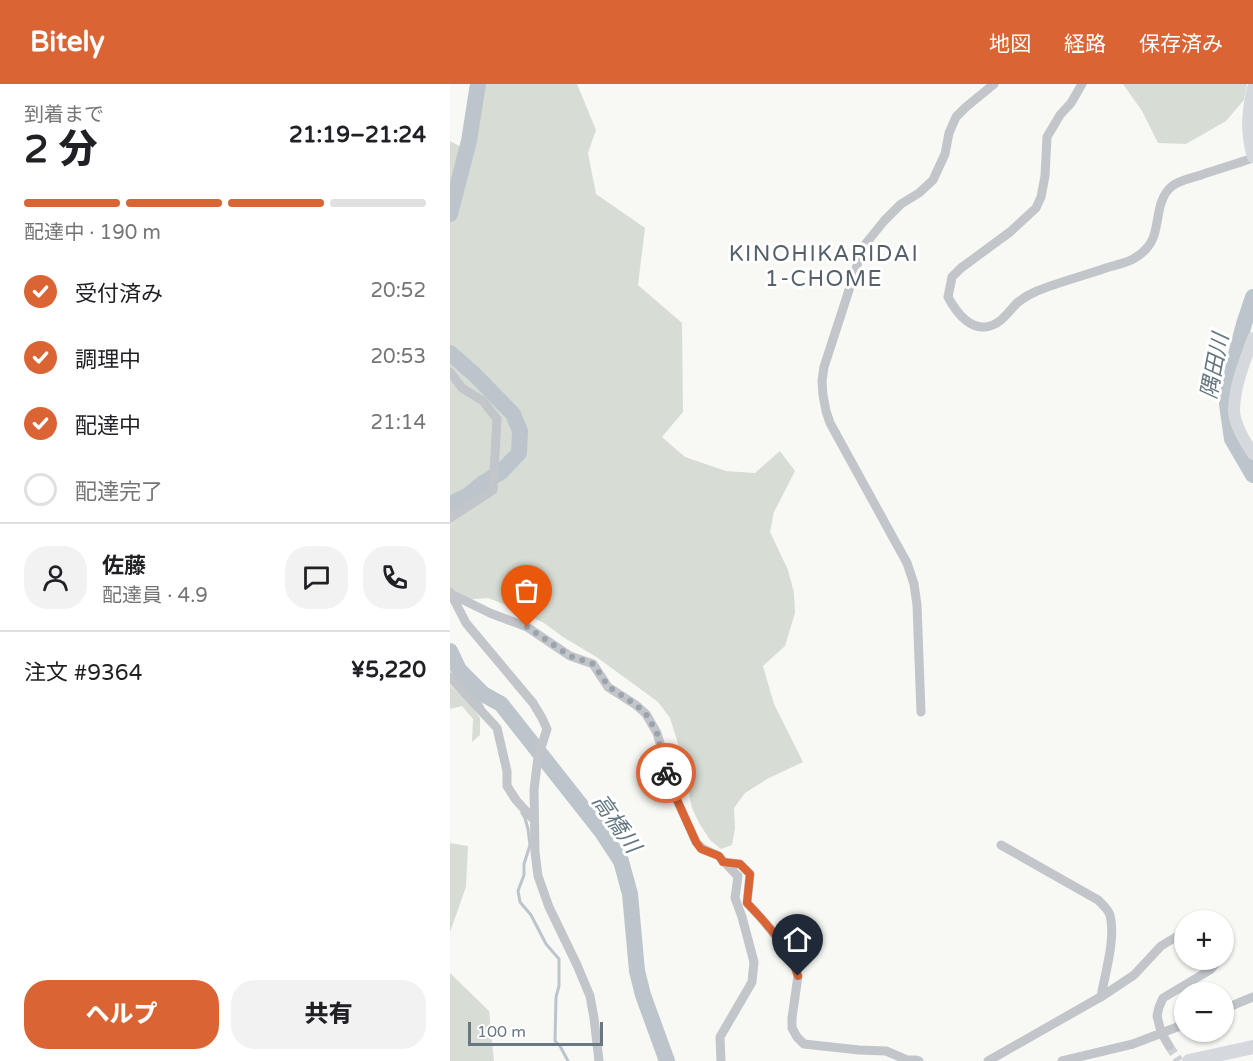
<!DOCTYPE html>
<html lang="ja">
<head>
<meta charset="utf-8">
<style>
	:root { --surface:#fff; --page:#f2f2f2; --text:#202124; --muted:#757577; --line:#e0e0e0; --accent:#da6434 }
	body { margin:0; font-family:"Varela Round","Noto Sans JP",sans-serif; background:var(--page); color:var(--text); height:100vh; display:flex; flex-direction:column; font-size:22px; white-space:nowrap }
	* { box-sizing:border-box; margin:0 }
	p { font-size:20px; color:var(--muted) }
	.icon { flex:none; width:33px; height:33px; fill:none; stroke:currentColor; stroke-width:2; stroke-linecap:round; stroke-linejoin:round }
	.map { position:relative; flex:1; overflow:hidden }
	.panel { display:flex; flex-direction:column; background:var(--surface); width:450px }
	.panel>* { flex:none }
	.controls { position:absolute; left:724px; top:826px; display:grid; gap:12px }
	.controls a { display:grid; place-items:center; width:60px; height:60px; border-radius:50%; background:var(--surface); box-shadow:0 2px 4px #0004; font-size:30px }
	.scale { position:absolute; left:18px; bottom:15px; width:135px; box-sizing:border-box; padding-left:6px; border:3px solid #697785; border-top:0; font-size:16px; line-height:21px; white-space:nowrap; color:#697785; -webkit-text-stroke:4px #fff; paint-order:stroke }
	.pin { position:absolute; display:grid; place-items:center; width:51px; height:51px; color:#fff; margin:-62px -26px; border-radius:50% 50% 50% 0; rotate:-45deg; box-shadow:0 0 6px #0007 }
	.pin .icon { rotate:45deg }
	.courier { position:absolute; display:grid; place-items:center; width:60px; height:60px; margin:-30px; border:4px solid #da6434; border-radius:50%; background:#fff; color:#222; box-shadow:0 2px 8px #0007 }
	.headline em { font-style:normal; font-weight:800 }
	.headline div { display:flex; flex-direction:column-reverse }
	.headline { display:flex; align-items:center; justify-content:space-between; height:102px; padding:0 24px }
	h1 { font-size:39px; font-weight:800; line-height:45px }
	.bar { display:grid; grid-template-columns:repeat(4,1fr); gap:9px 6px; align-content:center; height:72px; padding:0 24px }
	.bar i { height:8px; border-radius:4px; background:var(--line) }
	.bar .active { background:var(--accent) }
	.bar p { grid-column:span 4 }
	.line { display:flex; align-items:center; gap:15px; padding:0 24px; border-top:2px solid var(--line) }
	.line div { flex:1 }
	.round { display:grid; place-items:center; flex:none; width:63px; height:63px; border-radius:24px; background:var(--page) }
	ol { padding:0 24px; list-style:none }
	li { display:flex; align-items:center; gap:18px; height:66px }
	li p { margin-inline-start:auto }
	li .icon { padding:6px; border-radius:50%; background:var(--accent); color:#fff; stroke-width:4 }
	li:last-child { color:var(--muted) }
	li i { width:33px; height:33px; border:3px solid var(--line); border-radius:50% }
	.action { display:flex; gap:12px; margin-top:auto; padding:12px 24px }
	.action a { flex:1; height:69px; border-radius:24px; background:var(--accent); color:#fff; font-size:24px; font-weight:800; line-height:69px; text-align:center }
	.action a+a { background:var(--page); color:var(--text) }
	header { display:flex; align-items:center; gap:36px; box-sizing:border-box; height:84px; padding:0 30px; background:var(--accent); color:#fff }
	header strong { font-size:28px }
	nav { display:flex; gap:33px; margin-inline-start:auto; font-size:21px }
	main { display:flex; flex:1; min-height:0 }
	.map>svg:first-child { display:block }
</style>
</head>
<body>
<header>
<strong>Bitely</strong>
<nav><a>地図</a><a>経路</a><a>保存済み</a></nav>
</header>
<main>
<section class="panel">
<div class="headline"><div><h1>2 分</h1><p>到着まで</p></div><em>21:19–21:24</em></div>
<div class="bar"><i class="active"></i><i class="active"></i><i class="active"></i><i></i><p>配達中 · 190 m</p></div>
<ol>
<li><svg class="icon" aria-label="check" viewBox="0 0 24 24"><path d="M5 12l5 5 9-10"/></svg>受付済み<p>20:52</p></li>
<li><svg class="icon" aria-label="check" viewBox="0 0 24 24"><path d="M5 12l5 5 9-10"/></svg>調理中<p>20:53</p></li>
<li><svg class="icon" aria-label="check" viewBox="0 0 24 24"><path d="M5 12l5 5 9-10"/></svg>配達中<p>21:14</p></li>
<li><i></i>配達完了</li>
</ol>
<div class="line" style="height:108px"><a class="round"><svg class="icon" aria-label="person" viewBox="0 0 24 24"><circle cx="12" cy="8" r="4"/><path d="M4 21q1-7 8-7t8 7"/></svg></a><div><b>佐藤</b><p>配達員 · 4.9</p></div><a class="round"><svg class="icon" aria-label="chat" viewBox="0 0 24 24"><path d="M4 5h16v11H9l-5 4z"/></svg></a><a class="round"><svg class="icon" aria-label="phone" viewBox="0 0 24 24"><path d="M5 4h4l2 5-3 2q2 4 5 5l2-3 5 2v4C11 20 4 13 5 4z"/></svg></a></div>
<div class="line" style="height:78px"><div>注文 #9364</div><b>¥5,220</b></div>
<div class="action"><a>ヘルプ</a><a>共有</a></div>
</section>
<div class="map">
<svg width="803" height="977" viewBox="0 0 803 977">
	<rect width="100%" height="100%" fill="#f8f8f5"/>
	<path fill="#d7ddd5" d="M 22,0 L 127,0 L 146,46 L 138,69 L 146,110 L 195,144 L 188,201 L 232,239 L 233,328 L 212,353 L 235,373 L 276,387 L 305,389 L 330,367 L 345,387 L 324,428 L 320,448 L 338,486 L 344,509 L 345,529 L 335,562 L 313,582 L 324,620 L 353,678 L 317,695 L 295,709 L 284,724 L 285,744 L 282,761 L 271,765 L 260,756 L 249,739 L 242,724 L 231,669 L 220,634 L 208,618 L 148,574 L 113,553 L 94,539 L 61,523 L 38,514 L 0,517 L 0,57 L 11,63 Z
		M 673,0 L 797,0 L 794,16 L 776,37 L 736,60 L 708,59 L 692,27 Z
		M 0,601 L 22,622 L 30,634 L 30,651 L 22,658 L 23,635 L 12,622 L 0,625 Z
		M 0,759 L 18,762 L 16,803 L 0,848 Z
		M 0,889 L 39,927 L 44,977 L 0,977 Z"/>
	<g fill="none" stroke-linecap="round" stroke-linejoin="round">
		<path stroke="#bcc5cb" stroke-width="3" d="M 3,573 C 1,594 25,607 33,624
			M 72,729 L 75,734 L 78,745 L 80,761 L 74,780 L 74,791 L 68,807 L 70,818 L 81,831 L 96,860 L 109,875 L 109,902 L 106,913 L 105,957 L 110,962 L 118,977"/>
		<path stroke="#bcc5cb" stroke-width="16" d="M 0,130 L 19,57 L 28,0
			M 803,213 L 794,240 L 781,290 L 777,320 L 782,355 L 803,391
			M 0,269 L 25,291 L 63,330 L 70,347 L 69,369 L 51,388 L 33,399 L 17,412 L 0,420
			M 0,567 L 9,586 L 33,610 L 51,620 L 152,748 L 171,777 L 180,810 L 187,887 L 193,911 L 217,977"/>
		<path stroke="#cdd1d3" stroke-width="9" stroke-dasharray="9 4.5" stroke-linecap="butt" d="M 719,962 L 729,977"/>
		<path stroke="#c2c5c9" stroke-width="9" d="M 632,0 L 621,19 L 610,31 L 597,53 L 595,92 L 591,113 L 586,124 L 560,148 L 511,184 L 502,193 L 498,213 C 505,226 517,244 535,243 C 550,242 558,228 567,219 C 573,214 580,210 587,207 C 609,198 633,192 656,184 C 671,179 685,178 696,165 C 712,149 703,119 721,103 C 729,96 742,94 751,91 C 768,85 786,80 803,74
			M 0,288 L 12,304 L 33,317 L 47,335 L 43,406 L 0,434
			M 0,508 L 16,539 L 83,619 L 92,634 L 97,645 L 88,673 L 84,706 L 85,768 L 88,792 L 99,823 L 127,881 L 140,912 L 144,934 L 149,977
			M 1,510 L 40,529 L 77,543 L 120,572 L 143,580 L 158,603 L 186,621 L 196,630 L 207,649 L 210,659 L 212,676 L 218,696 L 246,758 C 252,766 258,767 267,771 C 272,774 282,787 288,792 L 285,814 L 292,833 L 304,878 L 302,898 L 270,953 L 271,977
			M 0,593 L 47,644 L 57,687 L 57,702 L 66,716 L 84,736
			M 471,628 L 467,521 L 464,500 L 457,479 L 380,339 L 376,327 L 373,311 L 372,297 L 374,283 L 413,163 L 434,137 L 451,120 L 469,109 L 483,96 L 495,70 L 499,49 L 506,33 L 516,23 L 544,0
			M 551,761 L 648,816 C 653,821 658,825 660,831 C 666,855 655,889 651,913
			M 273,778 L 290,780 L 300,790 L 297,819 L 312,835 L 333,861 L 344,879 L 348,892 L 342,934 L 342,944 L 347,953 L 354,960 L 409,966 L 436,967 L 457,976 L 466,976 L 469,977
			M 774,925 L 803,913
			M 719,962 L 711,948 L 707,932 L 709,923 L 713,914 L 760,886 L 766,879 L 767,876
			M 538,977 L 654,911 L 684,891 L 711,862 L 726,853 L 735,851
			M 612,977 L 683,960 L 735,940"/>
		<path stroke="#d5d9dd" stroke-width="12" d="M 803,4 C 797,29 796,48 803,73
			M 803,254 C 795,277 784,302 784,327 C 785,342 795,357 803,370"/>
		<path stroke="#d5d9dd" stroke-width="14" d="M 739,977 L 803,963"/>
	</g>
	<g fill="none" stroke-linecap="round" stroke-linejoin="round">
		<path stroke="#9ba4ac" stroke-width="6" stroke-dasharray="0 10.8" d="M 77,543 L 120,572 L 143,580 L 159,603 L 186,621 L 196,630 L 207,649 L 216,689"/>
		<path stroke="#da6434" stroke-width="8" d="M 216,689 L 218,696 L 246,758 L 251,765 L 269,772 L 273,778 L 290,780 L 300,790 L 297,819 C 317,840 339,863 348,892"/>
	</g>
	<g text-anchor="middle" stroke-width="6" stroke-linejoin="round" paint-order="stroke">
		<g font-size="22" letter-spacing="1.5" fill="#56606a" stroke="#fff">
			<text x="374" y="177">KINOHIKARIDAI<tspan x="374" dy="25">1-CHOME</tspan></text>
		</g>
		<g font-size="22" font-style="italic" fill="#647780" stroke="#fff">
			<text transform="translate(764 282) rotate(-79)" y="8">隅田川</text>
			<text transform="translate(167 739) rotate(55)" y="8">高橋川</text>
		</g>
	</g>
</svg>
<div class="controls">
<a>+</a>
<a>−</a>
</div>
<div class="scale">100 m</div>
<div class="pin" style="left:77px;top:543px;background:#ea580c"><svg class="icon" aria-label="bag" viewBox="0 0 24 24"><path d="M5 8h14l-1 12H6zM9 8a3 3 0 0 1 6 0"/></svg></div>
<div class="pin" style="left:348px;top:892px;background:#1f2937"><svg class="icon" aria-label="home" viewBox="0 0 24 24"><path d="M3 11l9-7 9 7M6 9v11h12V9"/></svg></div>
<div class="courier" style="left:216px;top:689px"><svg class="icon" aria-label="bike" viewBox="0 0 24 24"><circle cx="6" cy="16" r="4"/><circle cx="18" cy="16" r="4"/><path d="M6 16l4-8h5l3 8M10 8l3 8H6M13 5h3"/></svg></div>
</div>
</main>
</body>
</html>
